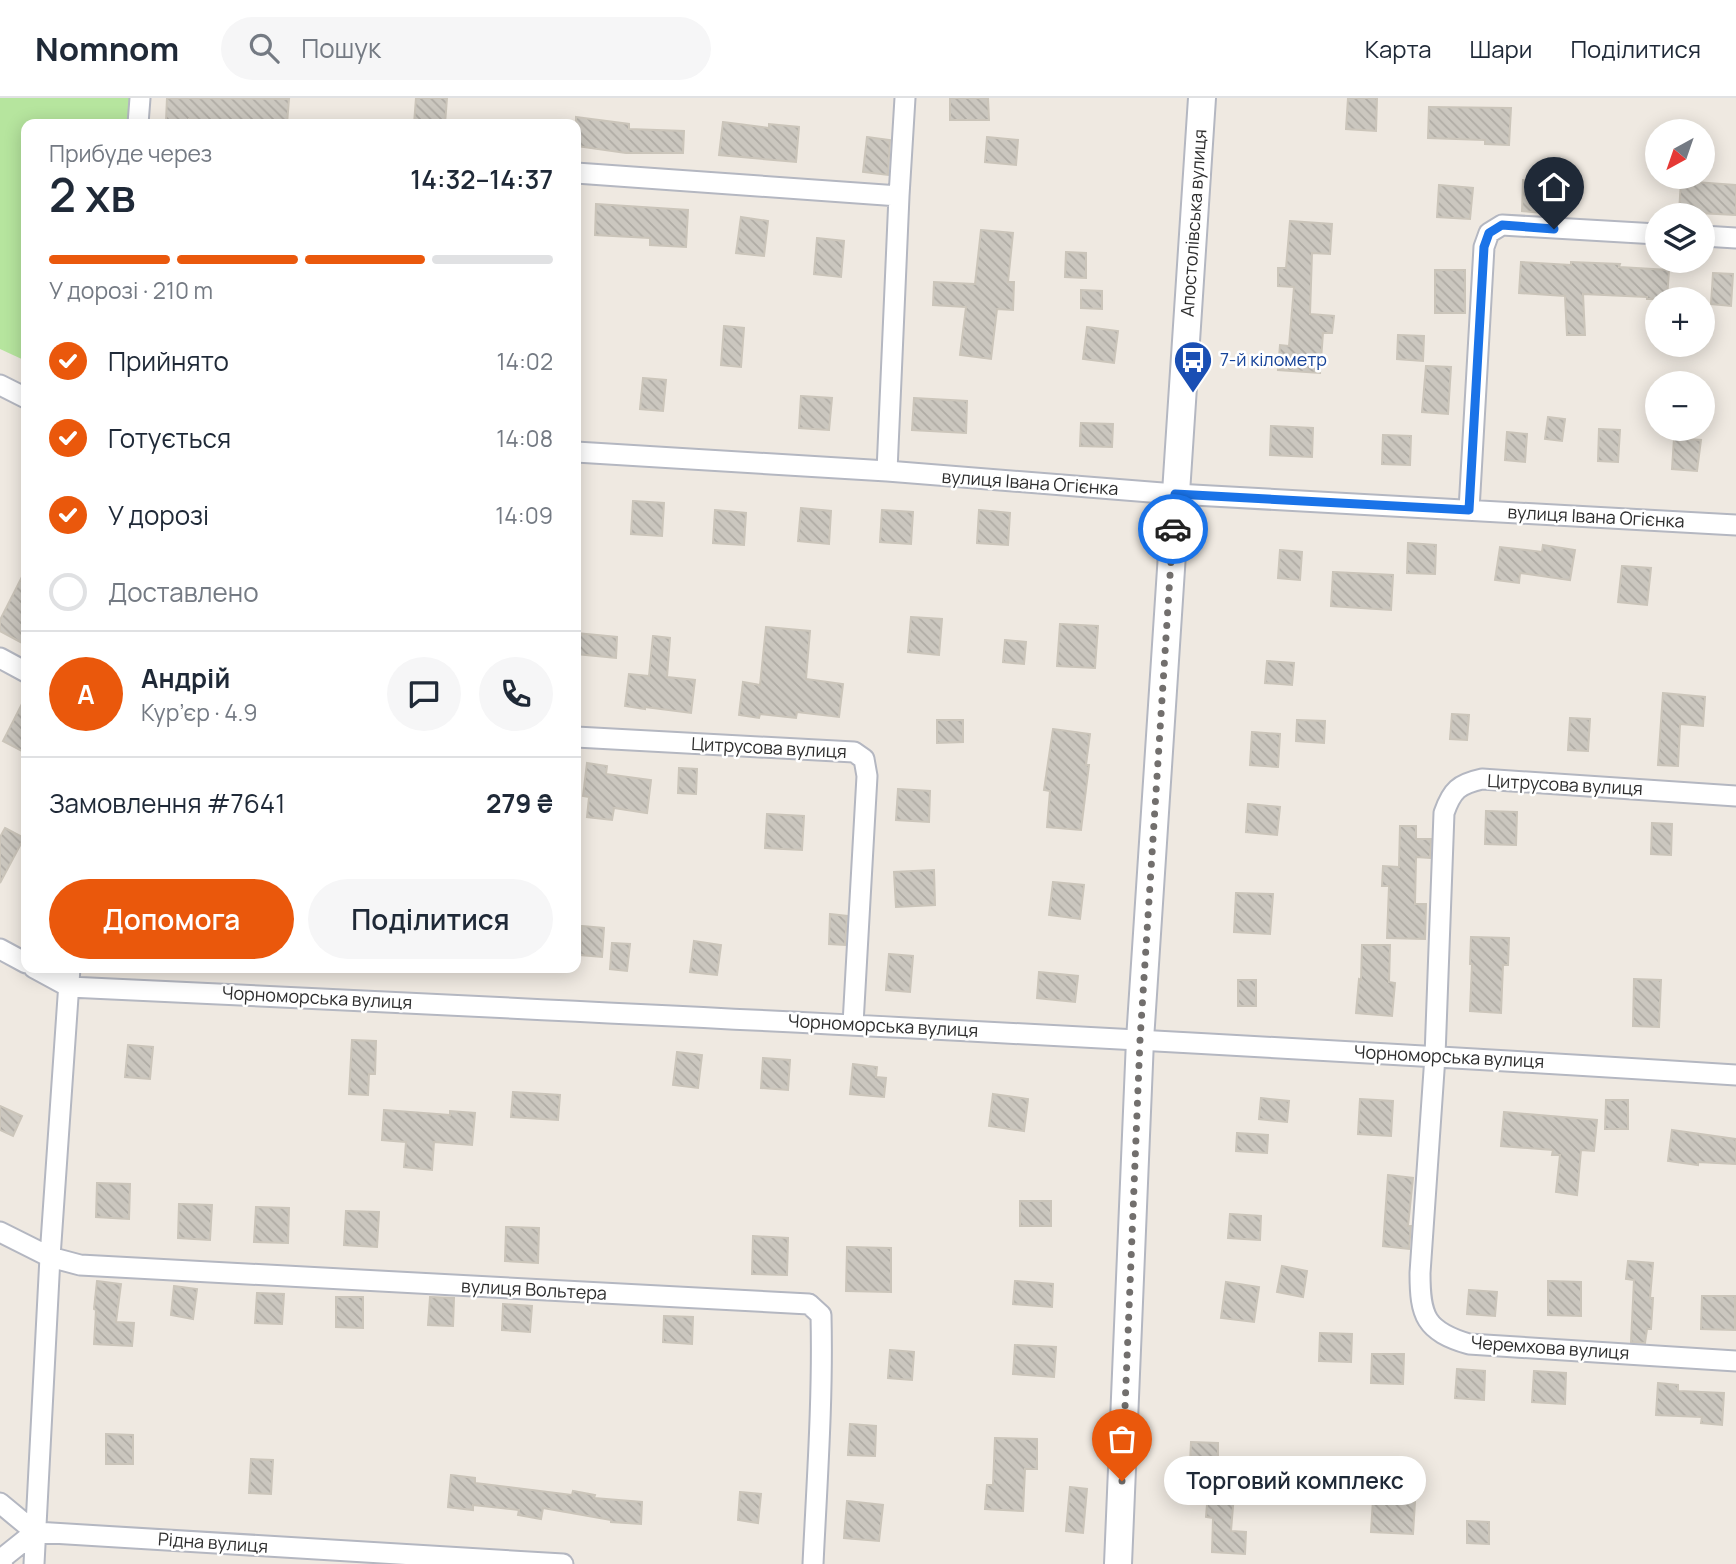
<!DOCTYPE html>
<html lang="uk">
<head>
<meta charset="utf-8">
<style>
	:root { --surface:#fff; --page:#f6f6f7; --text:#1f2937; --muted:#747a83; --line:#e0e1e3; --accent:#ea580c }
	body { margin:0; font-family:Manrope,sans-serif; background:var(--page); color:var(--text); height:100vh; display:flex; flex-direction:column; font-size:26px; white-space:nowrap }
	* { box-sizing:border-box; margin:0 }
	p { font-size:23px; color:var(--muted) }
	.icon { flex:none; width:38px; height:38px; fill:none; stroke:currentColor; stroke-width:2; stroke-linecap:round; stroke-linejoin:round }
	.map { position:relative; flex:1; overflow:hidden }
	.side { position:absolute; left:21px; top:21px; width:560px; height:854px; display:flex; flex-direction:column; background:var(--surface); border-radius:14px; box-shadow:0 4px 18px #0003 }
	.side>* { flex:none }
	.needle { width:46px; rotate:220deg }
	.buttons { position:absolute; left:1645px; top:21px; display:grid; gap:14px }
	.buttons a { display:grid; place-items:center; width:70px; height:70px; border-radius:50%; background:var(--surface); box-shadow:0 4px 18px #0003; font-size:35px }
	.pin { position:absolute; display:grid; place-items:center; width:60px; height:60px; color:#fff; margin:-72px -30px; border-radius:50% 50% 50% 0; rotate:-45deg; box-shadow:0 0 7px #0007 }
	.pin .icon { rotate:45deg }
	.courier { position:absolute; display:grid; place-items:center; width:70px; height:70px; margin:-35px; border:5px solid #1a73e8; border-radius:50%; background:#fff; color:#222; box-shadow:0 2px 9px #0007 }
	.bubble { position:absolute; height:49px; border-radius:24px; background:var(--surface); box-shadow:0 4px 18px #0003; font-size:23px; font-weight:600; line-height:49px; text-align:center }
	.summary em { font-style:normal; font-weight:600 }
	.summary div { display:flex; flex-direction:column-reverse }
	.summary { display:flex; align-items:center; justify-content:space-between; height:119px; padding:0 28px }
	h1 { font-size:46px; font-weight:600; line-height:52px }
	.bar { display:grid; grid-template-columns:repeat(4,1fr); gap:10px 7px; align-content:center; height:84px; padding:0 28px }
	.bar i { height:9px; border-radius:5px; background:var(--line) }
	.bar .current { background:var(--accent) }
	.bar p { grid-column:span 4 }
	.line { display:flex; align-items:center; gap:18px; padding:0 28px; border-top:2px solid var(--line) }
	.line div { flex:1 }
	.round { display:grid; place-items:center; flex:none; width:74px; height:74px; border-radius:37px; background:var(--page) }
	ol { padding:0 28px; list-style:none }
	li { display:flex; align-items:center; gap:21px; height:77px }
	li p { margin-inline-start:auto }
	li .icon { padding:7px; border-radius:50%; background:var(--accent); color:#fff; stroke-width:4 }
	li:last-child { color:var(--muted) }
	li i { width:38px; height:38px; border:4px solid var(--line); border-radius:50% }
	.cta { display:flex; gap:14px; margin-top:auto; padding:14px 28px }
	.cta a { flex:1; height:80px; border-radius:42px; background:var(--accent); color:#fff; font-size:28px; font-weight:600; line-height:80px; text-align:center }
	.cta a+a { background:var(--page); color:var(--text) }
	header { display:flex; align-items:center; gap:42px; box-sizing:border-box; height:98px; padding:0 35px; background:var(--surface); border-bottom:2px solid var(--line) }
	header strong { font-size:33px }
	nav { display:flex; gap:38px; margin-inline-start:auto; font-size:24px }
	.search { width:490px; height:63px; background:var(--page); display:flex; align-items:center; gap:18px; box-sizing:border-box; padding:0 24px; border-radius:38px; color:var(--muted); font-size:26px }
	.map>svg:first-child { display:block }
</style>
</head>
<body>
<header>
<strong>Nomnom</strong>
<div class="search"><svg class="icon" aria-label="search" viewBox="0 0 24 24"><circle cx="10" cy="10" r="6"/><path d="M15 15l6 6"/></svg>Пошук</div>
<nav><a>Карта</a><a>Шари</a><a>Поділитися</a></nav>
</header>
<div class="map">
<svg width="1736" height="1466" viewBox="0 0 1736 1466">
	<defs>
		<pattern id="building-back-hatch" width="6" height="6" patternUnits="userSpaceOnUse" patternTransform="scale(1.75)"><rect width="6" height="6" fill="#cbc7bf"/><path d="M-1 5l2 2M0 0l6 6M5-1l2 2" fill="none" stroke="#afaba4"/></pattern>
	</defs>
	<rect width="100%" height="100%" fill="#efe9e1"/>
	<path fill="#b6e59e" d="M 0,0 L 130,0 L 129,26 L 26,26 L 26,263 L 0,251 Z"/>
	<path fill="url(#building-back-hatch)" stroke="#cbc5ba" stroke-width="2" d="M 167,0 L 289,1 L 287,26 L 240,26 L 189,21 L 189,24 L 166,23 Z
		M 416,0 L 447,0 L 445,26 L 414,26 Z
		M 950,0 L 988,0 L 989,22 L 950,22 Z
		M 1348,0 L 1377,0 L 1376,33 L 1346,31 Z
		M 1429,9 L 1511,10 L 1509,47 L 1485,46 L 1485,42 L 1428,40 Z
		M 576,19 L 629,26 L 629,31 L 684,33 L 683,55 L 626,55 L 576,48 Z
		M 723,24 L 769,30 L 769,26 L 799,29 L 796,64 L 719,57 Z
		M 867,39 L 890,42 L 888,77 L 863,74 Z
		M 987,39 L 1018,42 L 1016,67 L 985,64 Z
		M 1523,82 L 1544,83 L 1542,115 L 1522,113 Z
		M 1681,83 L 1736,87 L 1736,117 L 1679,114 Z
		M 1439,87 L 1473,90 L 1470,121 L 1437,119 Z
		M 596,106 L 688,112 L 686,149 L 650,147 L 650,140 L 595,137 Z
		M 741,119 L 768,123 L 764,158 L 736,155 Z
		M 1290,123 L 1332,126 L 1330,156 L 1312,155 L 1310,216 L 1334,218 L 1332,235 L 1323,235 L 1320,275 L 1278,272 L 1280,247 L 1289,248 L 1294,189 L 1278,188 L 1278,170 L 1286,170 Z
		M 981,132 L 1013,135 L 1008,184 L 1014,184 L 1013,212 L 997,211 L 991,261 L 960,257 L 966,209 L 933,207 L 934,184 L 975,186 Z
		M 817,140 L 844,143 L 841,179 L 814,176 Z
		M 1066,154 L 1086,155 L 1086,180 L 1065,179 Z
		M 1521,164 L 1571,167 L 1571,164 L 1620,166 L 1619,169 L 1669,172 L 1667,201 L 1647,201 L 1647,199 L 1583,196 L 1585,237 L 1567,237 L 1565,198 L 1519,195 Z
		M 1435,172 L 1465,172 L 1465,215 L 1435,215 Z
		M 1713,175 L 1733,176 L 1731,208 L 1711,206 Z
		M 1081,192 L 1102,193 L 1102,211 L 1081,210 Z
		M 724,228 L 744,230 L 741,269 L 721,267 Z
		M 1087,229 L 1118,233 L 1114,265 L 1083,261 Z
		M 1398,237 L 1424,238 L 1423,263 L 1397,261 Z
		M 1426,268 L 1451,269 L 1448,316 L 1422,314 Z
		M 643,280 L 666,282 L 663,313 L 640,311 Z
		M 801,298 L 832,300 L 829,332 L 799,330 Z
		M 914,300 L 967,303 L 966,335 L 912,332 Z
		M 1548,319 L 1565,321 L 1562,343 L 1545,341 Z
		M 1081,325 L 1113,326 L 1112,349 L 1080,348 Z
		M 1271,328 L 1313,330 L 1312,359 L 1270,357 Z
		M 1599,331 L 1620,332 L 1618,364 L 1598,363 Z
		M 1507,334 L 1527,336 L 1525,364 L 1505,362 Z
		M 1383,337 L 1411,338 L 1410,367 L 1382,366 Z
		M 1674,340 L 1701,342 L 1697,373 L 1672,371 Z
		M 633,403 L 664,405 L 662,438 L 631,436 Z
		M 801,410 L 831,413 L 829,446 L 798,443 Z
		M 715,412 L 746,415 L 744,447 L 713,445 Z
		M 882,412 L 913,414 L 911,446 L 880,444 Z
		M 979,412 L 1010,415 L 1008,447 L 977,445 Z
		M 1408,445 L 1436,447 L 1435,476 L 1407,475 Z
		M 1543,447 L 1575,452 L 1570,482 L 1520,475 L 1519,485 L 1495,482 L 1500,449 L 1542,454 Z
		M 1280,452 L 1302,454 L 1300,482 L 1278,480 Z
		M 1622,468 L 1651,470 L 1647,507 L 1618,504 Z
		M 26,471 L 26,547 L 0,533 L 0,522 Z
		M 1333,474 L 1393,477 L 1391,512 L 1331,508 Z
		M 911,519 L 942,521 L 939,557 L 908,554 Z
		M 1060,526 L 1098,528 L 1095,570 L 1057,568 Z
		M 766,529 L 810,533 L 806,581 L 843,586 L 839,619 L 797,614 L 796,620 L 760,616 L 759,620 L 739,617 L 743,584 L 760,587 Z
		M 576,535 L 617,539 L 616,560 L 576,556 Z
		M 653,538 L 670,540 L 667,579 L 695,582 L 691,615 L 645,609 L 645,611 L 625,608 L 629,576 L 649,578 Z
		M 1005,542 L 1026,544 L 1024,566 L 1003,564 Z
		M 1267,563 L 1294,565 L 1292,587 L 1265,585 Z
		M 1663,595 L 1705,599 L 1703,628 L 1680,626 L 1678,668 L 1658,667 Z
		M 26,598 L 26,655 L 3,643 Z
		M 1452,616 L 1469,617 L 1467,642 L 1450,641 Z
		M 1570,620 L 1590,621 L 1588,653 L 1568,652 Z
		M 937,622 L 963,622 L 963,644 L 937,645 Z
		M 1297,622 L 1325,623 L 1324,645 L 1296,643 Z
		M 1053,631 L 1090,636 L 1086,667 L 1089,667 L 1081,732 L 1047,729 L 1050,693 L 1044,692 Z
		M 1252,634 L 1280,636 L 1278,669 L 1250,667 Z
		M 587,665 L 607,668 L 606,676 L 651,682 L 647,715 L 614,710 L 612,722 L 587,719 L 589,699 L 583,698 Z
		M 679,670 L 697,671 L 696,696 L 678,695 Z
		M 898,691 L 930,693 L 929,724 L 896,722 Z
		M 1248,706 L 1280,709 L 1277,737 L 1246,734 Z
		M 1486,713 L 1517,714 L 1516,747 L 1485,746 Z
		M 767,716 L 804,718 L 802,752 L 765,750 Z
		M 1652,725 L 1672,726 L 1671,757 L 1651,756 Z
		M 1400,728 L 1416,728 L 1416,741 L 1431,741 L 1430,760 L 1416,759 L 1415,806 L 1426,806 L 1425,841 L 1387,840 L 1389,788 L 1382,788 L 1383,768 L 1399,769 Z
		M 5,730 L 24,740 L 0,785 L 0,739 Z
		M 934,772 L 935,807 L 896,809 L 894,774 Z
		M 1053,784 L 1084,787 L 1080,821 L 1049,817 Z
		M 1236,795 L 1273,796 L 1270,836 L 1234,834 Z
		M 830,816 L 847,818 L 845,847 L 829,846 Z
		M 582,828 L 604,830 L 602,859 L 580,857 Z
		M 1471,839 L 1509,840 L 1508,867 L 1503,867 L 1501,915 L 1470,913 L 1472,866 L 1470,866 Z
		M 694,843 L 721,847 L 717,877 L 690,874 Z
		M 612,845 L 630,846 L 627,873 L 610,871 Z
		M 1362,847 L 1390,847 L 1389,884 L 1395,885 L 1392,918 L 1356,915 L 1359,881 L 1361,882 Z
		M 889,856 L 913,858 L 910,894 L 886,892 Z
		M 1039,874 L 1078,878 L 1075,904 L 1037,900 Z
		M 1634,881 L 1661,882 L 1659,929 L 1633,928 Z
		M 1238,882 L 1256,882 L 1256,908 L 1238,908 Z
		M 352,942 L 376,943 L 375,976 L 369,976 L 368,997 L 349,996 Z
		M 128,947 L 153,949 L 150,981 L 125,979 Z
		M 677,954 L 702,957 L 698,990 L 673,987 Z
		M 763,960 L 790,962 L 788,992 L 761,990 Z
		M 853,966 L 877,969 L 876,979 L 886,980 L 884,999 L 850,996 Z
		M 513,994 L 560,997 L 558,1022 L 511,1019 Z
		M 993,996 L 1028,1001 L 1024,1033 L 989,1028 Z
		M 1261,1000 L 1289,1003 L 1287,1024 L 1259,1021 Z
		M 1360,1001 L 1393,1003 L 1391,1038 L 1358,1036 Z
		M 1606,1002 L 1628,1002 L 1628,1031 L 1605,1031 Z
		M 0,1008 L 22,1018 L 13,1038 L 0,1032 Z
		M 384,1012 L 450,1017 L 450,1013 L 475,1015 L 472,1047 L 434,1044 L 432,1072 L 404,1069 L 406,1044 L 382,1042 Z
		M 1504,1014 L 1597,1022 L 1594,1053 L 1581,1052 L 1577,1097 L 1556,1094 L 1560,1057 L 1552,1057 L 1553,1052 L 1501,1048 Z
		M 1672,1032 L 1736,1041 L 1736,1066 L 1698,1064 L 1698,1067 L 1668,1063 Z
		M 1237,1035 L 1268,1037 L 1267,1055 L 1236,1053 Z
		M 1388,1077 L 1413,1080 L 1408,1128 L 1411,1128 L 1409,1151 L 1383,1148 Z
		M 97,1085 L 130,1086 L 129,1121 L 96,1119 Z
		M 1020,1103 L 1051,1103 L 1051,1128 L 1020,1128 Z
		M 179,1106 L 212,1107 L 210,1142 L 178,1140 Z
		M 256,1109 L 289,1110 L 288,1145 L 254,1144 Z
		M 346,1113 L 379,1114 L 377,1149 L 344,1147 Z
		M 1230,1116 L 1261,1118 L 1260,1142 L 1228,1140 Z
		M 506,1129 L 539,1130 L 538,1165 L 505,1163 Z
		M 753,1138 L 788,1140 L 787,1177 L 752,1176 Z
		M 847,1149 L 891,1150 L 891,1194 L 846,1193 Z
		M 1628,1163 L 1653,1165 L 1650,1200 L 1653,1200 L 1651,1231 L 1647,1231 L 1645,1245 L 1631,1244 L 1634,1182 L 1626,1181 Z
		M 1282,1168 L 1307,1173 L 1303,1199 L 1277,1194 Z
		M 97,1183 L 121,1186 L 116,1224 L 134,1225 L 132,1248 L 94,1246 L 96,1212 L 94,1211 Z
		M 1015,1183 L 1053,1186 L 1052,1209 L 1013,1206 Z
		M 1548,1183 L 1581,1184 L 1581,1218 L 1548,1217 Z
		M 1226,1184 L 1259,1189 L 1254,1224 L 1221,1220 Z
		M 174,1188 L 197,1191 L 193,1221 L 171,1217 Z
		M 1469,1192 L 1497,1194 L 1495,1218 L 1467,1216 Z
		M 257,1195 L 284,1196 L 282,1226 L 255,1225 Z
		M 1702,1198 L 1735,1198 L 1735,1232 L 1701,1231 Z
		M 336,1199 L 363,1199 L 363,1230 L 336,1229 Z
		M 430,1199 L 454,1200 L 453,1228 L 428,1227 Z
		M 503,1206 L 532,1208 L 530,1234 L 502,1232 Z
		M 664,1218 L 693,1219 L 692,1246 L 663,1244 Z
		M 1320,1235 L 1352,1236 L 1351,1264 L 1319,1263 Z
		M 1015,1247 L 1056,1249 L 1054,1279 L 1013,1276 Z
		M 890,1252 L 914,1254 L 912,1282 L 888,1280 Z
		M 1372,1256 L 1404,1256 L 1403,1286 L 1371,1285 Z
		M 1457,1271 L 1485,1273 L 1484,1302 L 1455,1300 Z
		M 1534,1273 L 1566,1275 L 1565,1306 L 1532,1304 Z
		M 1658,1285 L 1678,1287 L 1678,1293 L 1724,1295 L 1722,1327 L 1701,1325 L 1702,1319 L 1656,1317 Z
		M 850,1326 L 876,1328 L 875,1358 L 848,1357 Z
		M 106,1336 L 133,1337 L 133,1366 L 106,1366 Z
		M 995,1340 L 1037,1341 L 1037,1371 L 1025,1371 L 1023,1413 L 985,1411 L 987,1387 L 993,1387 Z
		M 1191,1344 L 1218,1345 L 1218,1365 L 1190,1365 Z
		M 251,1361 L 273,1362 L 271,1396 L 249,1395 Z
		M 451,1377 L 475,1380 L 475,1385 L 572,1397 L 573,1393 L 595,1397 L 594,1400 L 642,1404 L 641,1426 L 611,1424 L 611,1422 L 543,1410 L 541,1421 L 518,1417 L 519,1412 L 473,1407 L 473,1412 L 448,1409 Z
		M 1070,1389 L 1087,1391 L 1083,1435 L 1066,1433 Z
		M 740,1394 L 761,1396 L 758,1425 L 738,1422 Z
		M 1208,1394 L 1234,1396 L 1231,1433 L 1246,1434 L 1245,1456 L 1212,1454 L 1213,1420 L 1206,1419 Z
		M 1373,1401 L 1415,1404 L 1413,1436 L 1371,1434 Z
		M 847,1403 L 883,1407 L 879,1443 L 844,1440 Z
		M 1467,1423 L 1489,1424 L 1489,1446 L 1467,1445 Z"/>
	<g fill="none" stroke-linecap="round" stroke-linejoin="round">
		<g stroke="#b4b7c1" stroke-width="23">
			<path id="street" d="M 138,26 L 140,0
				M 576,75 L 899,98
				M 1703,138 L 1736,140
				M 0,287 L 26,300
				M 576,354 L 887,373 L 1175,396 L 1736,427
				M 887,373 L 899,98 L 905,0
				M 1469,412 L 1484,149 L 1489,135 L 1502,127 L 1657,136
				M 0,560 L 26,574
				M 576,639 L 854,654 L 864,661 L 867,678 L 853,926
				M 1736,698 L 1482,681 C 1459,686 1452,692 1444,715 L 1435,958 L 1420,1175 C 1420,1218 1425,1233 1469,1246 L 1736,1263
				M 0,851 L 26,865
				M 34,870 L 69,889 C 625,915 1181,942 1736,977
				M 0,1134 L 50,1159 L 80,1167 L 809,1206 L 821,1217 C 823,1300 817,1383 813,1466
				M 0,1405 L 35,1434 L 563,1466
				M 1,1466 L 5,1458 L 35,1434
				M 34,1466 L 50,1159 L 70,870"/>
		</g>
		<g stroke="#b4b7c1" stroke-width="30">
			<path id="secondary" d="M 1118,1466 L 1140,942 L 1202,0"/>
		</g>
		<use href="#street" stroke="#fff" stroke-width="19"/>
		<use href="#secondary" stroke="#fff" stroke-width="26"/>
	</g>
	<g fill="none" stroke-linecap="round" stroke-linejoin="round">
		<path stroke="#726f6d" stroke-width="7" stroke-dasharray="0 12.6" d="M 1122,1383 L 1140,942 L 1173,431"/>
		<path stroke="#1a73e8" stroke-width="9" d="M 1173,431 L 1175,396 L 1469,412 L 1484,149 L 1489,135 L 1502,127 L 1554,131"/>
	</g>
	<defs>
		<g id="bus-pin" transform="scale(2.0125)"><path d="M0 17L-7.5 6A9.5 9.5 0 1 1 7.5 6Z" fill="#1a4fb4" stroke="#fff"/><path d="M-5-6H5V4H4V6H2V4H-2V6H-4V4H-5ZM-3.5-4V0h7V-4ZM-3.5 1.2v1.5H-2V1.2ZM2 1.2v1.5H3.5V1.2Z" fill="#fff"/></g>
	</defs>
	<g fill-rule="evenodd">
		<use href="#bus-pin" x="1193" y="262"/>
	</g>
	<g text-anchor="middle" stroke-width="5" stroke-linejoin="round" paint-order="stroke">
		<g font-size="18" fill="#2e2e2e" stroke="#fff">
			<text transform="translate(1194 125) rotate(-86)" y="6">Апостолівська вулиця</text>
			<text transform="translate(1030 385) rotate(4)" y="6">вулиця Івана Огієнка</text>
			<text transform="translate(1596 419) rotate(3)" y="6">вулиця Івана Огієнка</text>
			<text transform="translate(769 650) rotate(3)" y="6">Цитрусова вулиця</text>
			<text transform="translate(1565 687) rotate(3)" y="6">Цитрусова вулиця</text>
			<text transform="translate(317 900) rotate(3)" y="6">Чорноморська вулиця</text>
			<text transform="translate(883 928) rotate(3)" y="6">Чорноморська вулиця</text>
			<text transform="translate(1449 959) rotate(3)" y="6">Чорноморська вулиця</text>
			<text transform="translate(534 1192) rotate(3)" y="6">вулиця Вольтера</text>
			<text transform="translate(1550 1250) rotate(4)" y="6">Черемхова вулиця</text>
			<text transform="translate(213 1445) rotate(4)" y="6">Рідна вулиця</text>
		</g>
		<g font-size="18" fill="#164399" stroke="#fff" text-anchor="start">
			<text x="1220" y="268">7-й кілометр</text>
		</g>
	</g>
</svg>
<div class="buttons">
<a><svg class="needle" viewBox="-14 -14 28 28"><path d="M0-13l5 13h-10z" fill="#e53935"/><path d="M0 13l5-13h-10z" fill="#747a83"/></svg></a>
<a><svg class="icon" aria-label="layers" viewBox="0 0 24 24"><path d="M12 4l9 5-9 5-9-5zM3 14l9 5 9-5"/></svg></a>
<a>+</a>
<a>−</a>
</div>
<div class="pin" style="left:1122px;top:1383px;background:#ea580c"><svg class="icon" aria-label="bag" viewBox="0 0 24 24"><path d="M5 8h14l-1 12H6zM9 8a3 3 0 0 1 6 0"/></svg></div>
<div class="pin" style="left:1554px;top:131px;background:#1f2937"><svg class="icon" aria-label="home" viewBox="0 0 24 24"><path d="M3 11l9-7 9 7M6 9v11h12V9"/></svg></div>
<div class="courier" style="left:1173px;top:431px"><svg class="icon" aria-label="car" viewBox="0 0 24 24"><path d="M5 17H2v-5l4-1 3-4h7l3 4 3 1v5h-3M9 17h6M6 11h13"/><circle cx="7" cy="17" r="2"/><circle cx="17" cy="17" r="2"/></svg></div>
<div class="bubble" style="left:1164px;top:1358px;width:262px">Торговий комплекс</div>
<section class="side">
<div class="summary"><div><h1>2 хв</h1><p>Прибуде через</p></div><em>14:32–14:37</em></div>
<div class="bar"><i class="current"></i><i class="current"></i><i class="current"></i><i></i><p>У дорозі · 210 m</p></div>
<ol>
<li><svg class="icon" aria-label="check" viewBox="0 0 24 24"><path d="M5 12l5 5 9-10"/></svg>Прийнято<p>14:02</p></li>
<li><svg class="icon" aria-label="check" viewBox="0 0 24 24"><path d="M5 12l5 5 9-10"/></svg>Готується<p>14:08</p></li>
<li><svg class="icon" aria-label="check" viewBox="0 0 24 24"><path d="M5 12l5 5 9-10"/></svg>У дорозі<p>14:09</p></li>
<li><i></i>Доставлено</li>
</ol>
<div class="line" style="height:126px"><b class="round" style="background:var(--accent);color:#fff">А</b><div><b>Андрій</b><p>Кур’єр · 4.9</p></div><a class="round"><svg class="icon" aria-label="chat" viewBox="0 0 24 24"><path d="M4 5h16v11H9l-5 4z"/></svg></a><a class="round"><svg class="icon" aria-label="phone" viewBox="0 0 24 24"><path d="M5 4h4l2 5-3 2q2 4 5 5l2-3 5 2v4C11 20 4 13 5 4z"/></svg></a></div>
<div class="line" style="height:91px"><div>Замовлення #7641</div><b>279 ₴</b></div>
<div class="cta"><a>Допомога</a><a>Поділитися</a></div>
</section>
</div>
</body>
</html>
